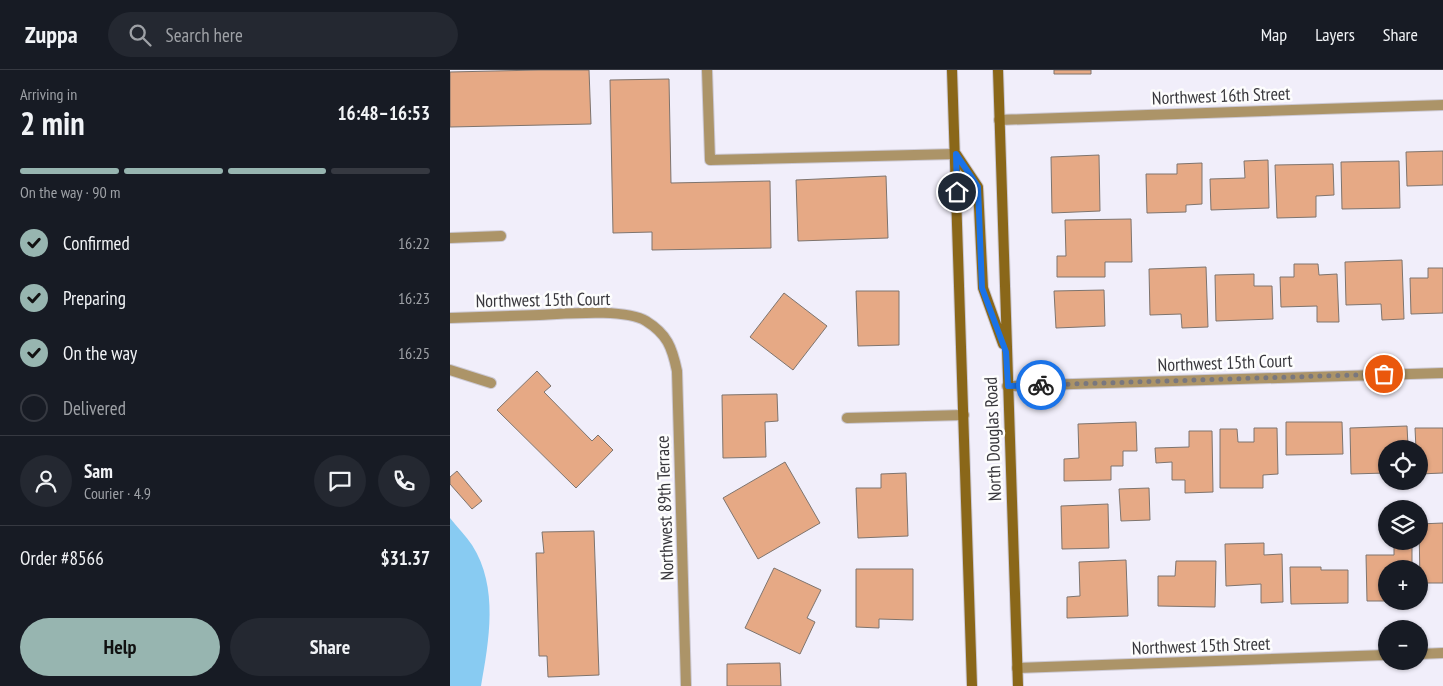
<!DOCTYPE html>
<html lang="en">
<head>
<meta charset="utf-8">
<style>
	:root { --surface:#171b24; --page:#242831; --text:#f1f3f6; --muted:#9ea1a6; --line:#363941; --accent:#97b5b0 }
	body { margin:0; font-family:"PT Sans Narrow",sans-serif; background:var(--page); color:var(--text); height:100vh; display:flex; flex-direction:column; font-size:19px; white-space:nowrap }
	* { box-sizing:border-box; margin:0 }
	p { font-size:16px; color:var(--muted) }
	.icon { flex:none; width:28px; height:28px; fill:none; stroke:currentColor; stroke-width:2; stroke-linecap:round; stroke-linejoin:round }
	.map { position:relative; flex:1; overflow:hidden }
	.panel { display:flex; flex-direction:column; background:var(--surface); width:450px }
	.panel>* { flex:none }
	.buttons { position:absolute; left:928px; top:370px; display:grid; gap:10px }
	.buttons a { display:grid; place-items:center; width:50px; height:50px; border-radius:50%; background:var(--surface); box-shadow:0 1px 4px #0004; font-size:25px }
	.pin { position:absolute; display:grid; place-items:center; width:42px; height:42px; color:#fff; margin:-21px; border:2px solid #fff; border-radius:50%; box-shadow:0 1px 5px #0007 }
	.courier { position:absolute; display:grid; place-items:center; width:50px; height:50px; margin:-25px; border:4px solid #1a73e8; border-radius:50%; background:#fff; color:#222; box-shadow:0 1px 6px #0007 }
	.head em { font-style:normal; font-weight:700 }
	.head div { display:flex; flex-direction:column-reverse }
	.head { display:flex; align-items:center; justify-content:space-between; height:85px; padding:0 20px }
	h1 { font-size:32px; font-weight:700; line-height:38px }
	.bar { display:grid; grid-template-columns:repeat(4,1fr); gap:8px 5px; align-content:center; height:60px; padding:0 20px }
	.bar i { height:6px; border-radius:4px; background:var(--line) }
	.bar .active { background:var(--accent) }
	.bar p { grid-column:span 4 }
	.line { display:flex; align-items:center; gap:12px; padding:0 20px; border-top:1px solid var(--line) }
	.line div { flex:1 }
	.round { display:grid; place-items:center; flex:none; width:52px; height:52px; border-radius:26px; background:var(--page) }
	ol { padding:0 20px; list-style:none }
	li { display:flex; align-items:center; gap:15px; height:55px }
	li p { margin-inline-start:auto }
	li .icon { padding:5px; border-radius:50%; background:var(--accent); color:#111; stroke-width:4 }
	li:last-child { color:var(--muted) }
	li i { width:28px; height:28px; border:2px solid var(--line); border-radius:50% }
	.button { display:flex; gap:10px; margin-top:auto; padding:10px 20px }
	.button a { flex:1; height:58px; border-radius:30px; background:var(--accent); color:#111; font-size:20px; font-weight:700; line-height:58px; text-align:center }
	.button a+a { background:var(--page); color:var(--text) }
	header { display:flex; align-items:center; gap:30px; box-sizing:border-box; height:70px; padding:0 25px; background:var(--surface); border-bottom:1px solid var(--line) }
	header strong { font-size:24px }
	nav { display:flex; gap:28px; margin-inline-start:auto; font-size:18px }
	.search { width:350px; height:45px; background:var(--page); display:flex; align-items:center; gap:12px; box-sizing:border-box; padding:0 18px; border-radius:28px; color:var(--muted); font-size:19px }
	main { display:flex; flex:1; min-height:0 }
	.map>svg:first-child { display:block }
</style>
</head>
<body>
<header>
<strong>Zuppa</strong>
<div class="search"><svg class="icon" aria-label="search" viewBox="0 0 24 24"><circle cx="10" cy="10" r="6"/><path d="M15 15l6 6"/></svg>Search here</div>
<nav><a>Map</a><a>Layers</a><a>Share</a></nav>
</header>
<main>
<section class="panel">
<div class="head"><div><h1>2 min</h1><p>Arriving in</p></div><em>16:48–16:53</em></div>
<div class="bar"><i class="active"></i><i class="active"></i><i class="active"></i><i></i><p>On the way · 90 m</p></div>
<ol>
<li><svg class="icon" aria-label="check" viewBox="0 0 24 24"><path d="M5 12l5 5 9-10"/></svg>Confirmed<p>16:22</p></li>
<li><svg class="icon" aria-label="check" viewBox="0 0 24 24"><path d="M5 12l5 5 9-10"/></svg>Preparing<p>16:23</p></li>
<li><svg class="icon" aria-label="check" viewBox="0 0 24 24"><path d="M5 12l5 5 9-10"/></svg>On the way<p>16:25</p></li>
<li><i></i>Delivered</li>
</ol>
<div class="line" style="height:90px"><a class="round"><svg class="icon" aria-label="person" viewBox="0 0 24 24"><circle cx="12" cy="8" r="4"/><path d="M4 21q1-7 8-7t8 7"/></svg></a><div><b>Sam</b><p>Courier · 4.9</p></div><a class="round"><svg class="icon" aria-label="chat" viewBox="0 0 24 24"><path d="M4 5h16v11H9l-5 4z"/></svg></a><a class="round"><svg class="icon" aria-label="phone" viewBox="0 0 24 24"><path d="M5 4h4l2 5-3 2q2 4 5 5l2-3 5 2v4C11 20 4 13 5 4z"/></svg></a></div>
<div class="line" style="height:65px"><div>Order #8566</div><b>$31.37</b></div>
<div class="button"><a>Help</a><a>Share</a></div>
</section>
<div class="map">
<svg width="993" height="616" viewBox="0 0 993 616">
	<rect width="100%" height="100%" fill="#f1eefa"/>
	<path fill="#88cbf2" d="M 0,448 C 7,457 16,466 22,475 C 49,517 39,571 31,616 L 0,616 Z"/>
	<path fill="#e6a985" stroke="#7e746e" d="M 89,0 L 139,0 L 141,54 L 0,57 L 0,2 Z
		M 604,0 L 641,0 L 641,4 L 604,4 Z
		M 219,9 L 221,113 L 320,111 L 321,178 L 202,180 L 202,162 L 163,163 L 160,10 Z
		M 993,81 L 993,115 L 957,116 L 956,82 Z
		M 649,85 L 650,141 L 602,143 L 601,87 Z
		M 818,90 L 819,138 L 761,140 L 760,109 L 795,108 L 794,91 Z
		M 949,91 L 950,138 L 892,139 L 891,92 Z
		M 752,93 L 752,134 L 736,135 L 736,142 L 697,143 L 696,104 L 727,104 L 727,94 Z
		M 883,94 L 884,125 L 866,126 L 866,147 L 827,148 L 825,95 Z
		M 436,106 L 438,168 L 348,171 L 346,110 Z
		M 681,149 L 682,192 L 655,192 L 655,207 L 607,207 L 607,186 L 616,186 L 615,150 Z
		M 952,190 L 954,249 L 932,250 L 931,234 L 896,235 L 895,192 Z
		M 844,194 L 868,194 L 869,205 L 887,204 L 889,252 L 867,252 L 867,236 L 831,237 L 830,207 L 844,207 Z
		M 756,197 L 758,257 L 732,258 L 731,244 L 700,245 L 699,199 Z
		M 978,198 L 993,198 L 993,243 L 961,244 L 960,208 L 978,208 Z
		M 804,204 L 804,216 L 822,216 L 823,249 L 766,251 L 765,205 Z
		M 654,220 L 655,256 L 606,258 L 604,221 Z
		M 406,221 L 449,221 L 449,275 L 408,276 Z
		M 334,223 L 377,256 L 343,300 L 300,267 Z
		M 87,301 L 101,316 L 94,322 L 142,371 L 148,365 L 163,380 L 126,418 L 47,340 Z
		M 327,324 L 328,351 L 315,352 L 316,387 L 273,388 L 272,325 Z
		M 686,352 L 687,381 L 673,381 L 673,396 L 661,396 L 661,410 L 614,411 L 614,389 L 629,388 L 628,354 Z
		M 836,352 L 892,352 L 893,384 L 836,385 Z
		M 957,356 L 958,376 L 946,376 L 947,379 L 936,379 L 936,403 L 901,404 L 900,358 Z
		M 804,358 L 827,358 L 828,404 L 813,405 L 813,418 L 770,418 L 770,359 L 787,359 L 788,372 L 804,372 Z
		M 965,358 L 993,358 L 993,403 L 969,404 L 969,379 L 966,379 Z
		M 739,361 L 762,361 L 763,422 L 735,423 L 735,410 L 722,410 L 722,392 L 706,393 L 705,378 L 739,377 Z
		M 335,392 L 370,453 L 308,489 L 273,428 Z
		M 7,401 L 32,431 L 22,439 L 0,414 L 0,407 Z
		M 456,403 L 458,466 L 408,468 L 406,418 L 431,418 L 431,404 Z
		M 699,418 L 700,450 L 671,451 L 669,419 Z
		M 658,434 L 659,478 L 612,479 L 611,436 Z
		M 993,453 L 993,513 L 970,513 L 969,454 Z
		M 144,461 L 149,605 L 98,607 L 97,586 L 89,586 L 86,483 L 94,483 L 92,462 Z
		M 814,473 L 814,485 L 832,484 L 833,532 L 811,533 L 811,514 L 776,516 L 775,474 Z
		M 944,475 L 962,475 L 962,499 L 936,499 L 936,531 L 917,531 L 916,485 L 944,485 Z
		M 676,490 L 678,546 L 617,548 L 617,527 L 630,526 L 629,492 Z
		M 726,491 L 766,491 L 765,537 L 708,536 L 708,506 L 725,506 Z
		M 840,497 L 871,497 L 871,500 L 898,500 L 898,533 L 841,534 Z
		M 324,498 L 371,520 L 357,548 L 365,552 L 350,584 L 295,558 Z
		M 406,499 L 463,499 L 463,550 L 429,549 L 429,558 L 406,557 Z
		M 330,593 L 331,616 L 277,616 L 277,594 Z"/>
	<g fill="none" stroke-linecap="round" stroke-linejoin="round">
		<g stroke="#ccc9d4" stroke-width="12">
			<path id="service" d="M 257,0 L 260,90 L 505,84
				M 0,168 L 51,166
				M 0,300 L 41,313"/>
		</g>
		<g stroke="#ccc9d4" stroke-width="12">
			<path id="minor" d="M 549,50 L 993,35
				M 0,248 C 30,247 59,246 89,245 C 114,244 175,238 196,251 C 217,264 222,277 227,301 L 236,616
				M 557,316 L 993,303
				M 397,348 L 514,345
				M 969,584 L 993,583
				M 567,598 L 936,585"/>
		</g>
		<g stroke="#ccc9d4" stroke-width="12">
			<path id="secondary" d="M 502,0 L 522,616
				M 548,0 L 568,616
				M 506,84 L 528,117 L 533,218 L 553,274"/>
		</g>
		<use href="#service" stroke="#ac9468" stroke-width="10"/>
		<use href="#minor" stroke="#ac9468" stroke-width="10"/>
		<use href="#secondary" stroke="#8a6719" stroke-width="10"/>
	</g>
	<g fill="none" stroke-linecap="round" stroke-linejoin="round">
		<path stroke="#79777e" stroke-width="5" stroke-dasharray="0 9" d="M 591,315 L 934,304"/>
		<path stroke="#1a73e8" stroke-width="6" d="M 507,122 L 506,84 L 528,117 L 532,218 L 556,282 L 558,316 L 591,315"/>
	</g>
	<g text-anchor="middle" stroke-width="5" stroke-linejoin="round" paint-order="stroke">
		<g font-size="18" fill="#38373c" stroke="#fdfdfd">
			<text transform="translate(771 26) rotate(-2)" y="6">Northwest 16th Street</text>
			<text transform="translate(93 230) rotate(-1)" y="6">Northwest 15th Court</text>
			<text transform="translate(775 293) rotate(-2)" y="6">Northwest 15th Court</text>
			<text transform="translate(543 369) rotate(-92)" y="6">North Douglas Road</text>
			<text transform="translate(215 438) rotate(-92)" y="6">Northwest 89th Terrace</text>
			<text transform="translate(751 576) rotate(-2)" y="6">Northwest 15th Street</text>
		</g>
	</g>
</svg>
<div class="buttons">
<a><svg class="icon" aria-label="locate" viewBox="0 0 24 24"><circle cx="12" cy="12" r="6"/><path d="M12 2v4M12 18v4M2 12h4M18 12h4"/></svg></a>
<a><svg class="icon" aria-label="layers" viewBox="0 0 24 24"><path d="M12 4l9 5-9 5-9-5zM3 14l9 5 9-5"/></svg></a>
<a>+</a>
<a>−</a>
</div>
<div class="pin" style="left:934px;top:304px;background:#ea580c"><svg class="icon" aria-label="bag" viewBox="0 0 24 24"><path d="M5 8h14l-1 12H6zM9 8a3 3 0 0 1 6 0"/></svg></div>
<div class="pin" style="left:507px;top:122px;background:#1f2937"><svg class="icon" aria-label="home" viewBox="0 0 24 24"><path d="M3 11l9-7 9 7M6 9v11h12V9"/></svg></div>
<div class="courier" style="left:591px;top:315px"><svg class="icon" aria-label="bike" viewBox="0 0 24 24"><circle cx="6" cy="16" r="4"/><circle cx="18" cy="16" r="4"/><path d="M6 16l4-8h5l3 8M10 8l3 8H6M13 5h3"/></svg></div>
</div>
</main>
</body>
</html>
